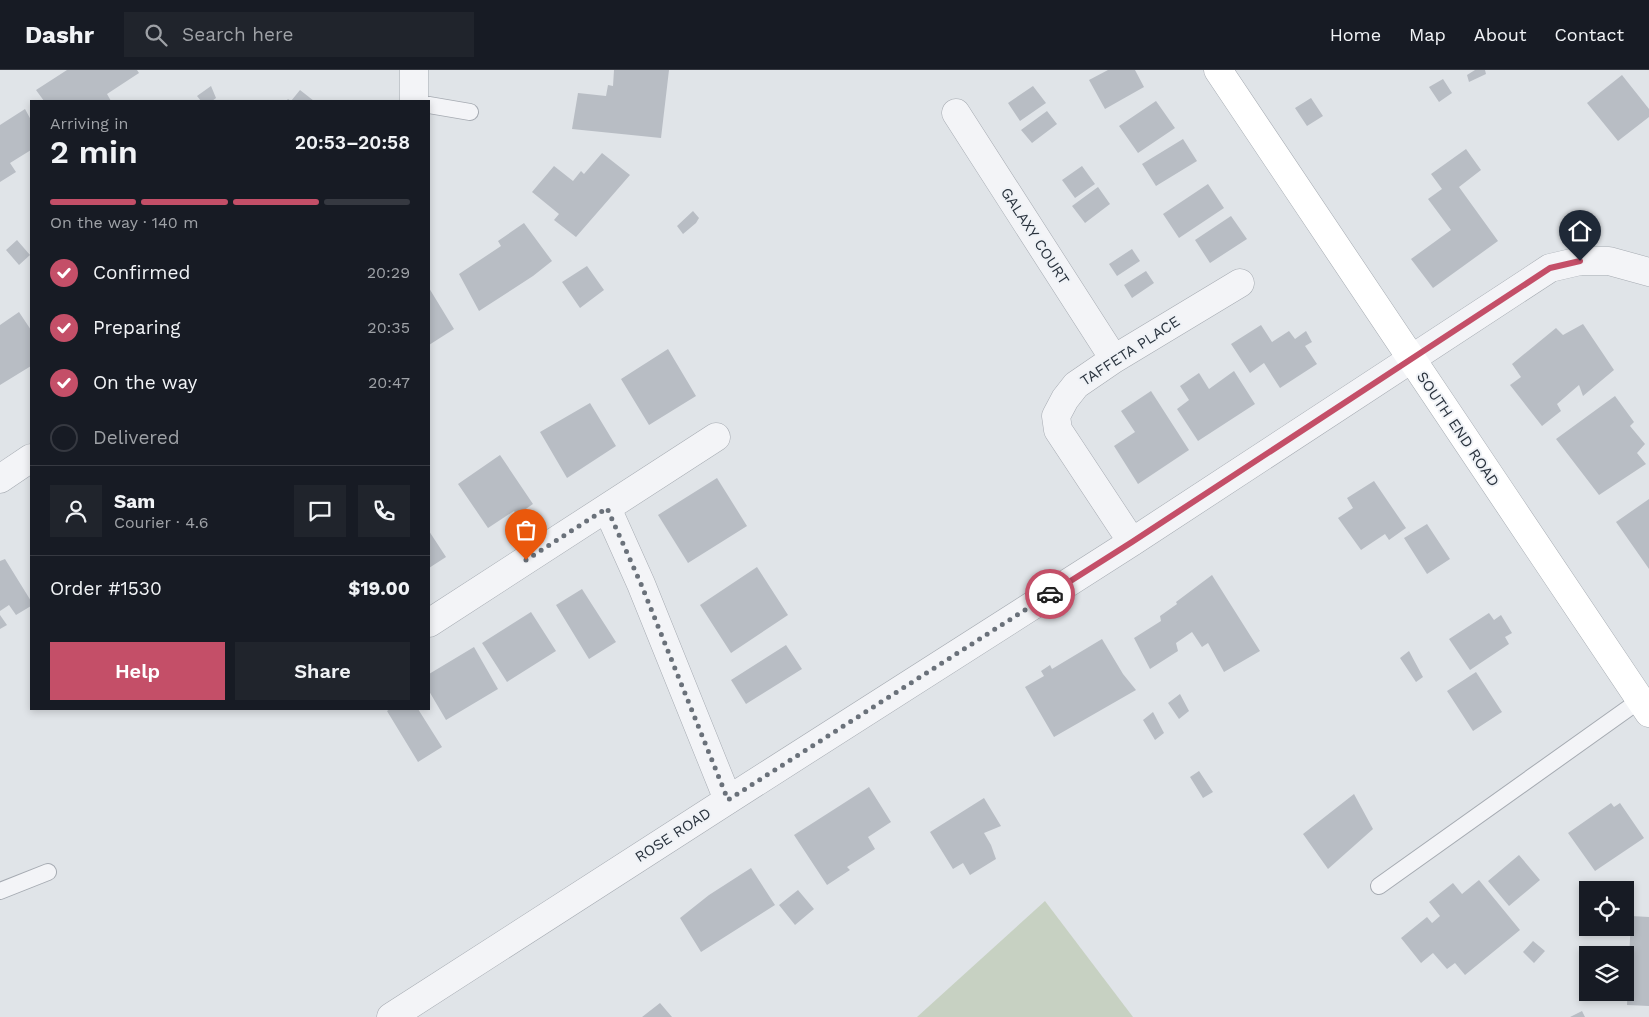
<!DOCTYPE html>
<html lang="en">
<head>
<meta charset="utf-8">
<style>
	:root { --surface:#171b24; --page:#20242c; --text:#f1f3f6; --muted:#9ea1a6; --line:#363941; --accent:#c44f68 }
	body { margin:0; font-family:"Work Sans",sans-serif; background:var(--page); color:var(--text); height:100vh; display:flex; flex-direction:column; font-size:19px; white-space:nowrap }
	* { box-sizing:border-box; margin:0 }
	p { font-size:16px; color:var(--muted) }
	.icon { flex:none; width:28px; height:28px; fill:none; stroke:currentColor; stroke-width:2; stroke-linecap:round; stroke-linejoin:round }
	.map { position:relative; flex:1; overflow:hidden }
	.sheet { position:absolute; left:30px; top:30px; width:400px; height:610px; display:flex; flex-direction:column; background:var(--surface); border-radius:0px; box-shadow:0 2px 8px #0003 }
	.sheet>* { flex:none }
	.controls { position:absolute; left:1579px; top:811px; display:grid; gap:10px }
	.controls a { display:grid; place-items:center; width:55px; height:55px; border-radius:0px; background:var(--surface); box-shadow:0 2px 8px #0003; font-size:25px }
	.pin { position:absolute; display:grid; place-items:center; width:42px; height:42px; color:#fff; margin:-51px -21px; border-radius:50% 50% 50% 0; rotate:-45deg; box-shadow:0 0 5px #0007 }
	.pin .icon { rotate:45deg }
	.courier { position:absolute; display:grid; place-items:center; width:50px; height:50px; margin:-25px; border:4px solid #c44f68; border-radius:50%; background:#fff; color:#222; box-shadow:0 1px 6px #0007 }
	.summary em { font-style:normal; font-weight:600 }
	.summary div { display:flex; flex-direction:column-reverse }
	.summary { display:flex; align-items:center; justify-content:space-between; height:85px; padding:0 20px }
	h1 { font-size:32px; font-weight:600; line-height:38px }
	.bar { display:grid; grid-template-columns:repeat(4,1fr); gap:8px 5px; align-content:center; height:60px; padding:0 20px }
	.bar i { height:6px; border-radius:4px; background:var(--line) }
	.bar .active { background:var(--accent) }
	.bar p { grid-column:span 4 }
	.line { display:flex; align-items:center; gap:12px; padding:0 20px; border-top:1px solid var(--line) }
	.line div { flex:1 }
	.round { display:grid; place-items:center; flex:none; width:52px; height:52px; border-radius:0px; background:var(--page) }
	ol { padding:0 20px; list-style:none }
	li { display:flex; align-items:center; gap:15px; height:55px }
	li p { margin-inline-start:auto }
	li .icon { padding:5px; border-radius:50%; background:var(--accent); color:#fff; stroke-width:4 }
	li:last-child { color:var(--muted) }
	li i { width:28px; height:28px; border:2px solid var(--line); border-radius:50% }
	.primary-button { display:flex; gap:10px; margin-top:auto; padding:10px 20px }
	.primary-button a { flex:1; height:58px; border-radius:0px; background:var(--accent); color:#fff; font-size:20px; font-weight:600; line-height:58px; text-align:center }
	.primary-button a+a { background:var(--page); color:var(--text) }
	header { display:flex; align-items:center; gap:30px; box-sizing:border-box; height:70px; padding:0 25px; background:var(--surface); border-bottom:1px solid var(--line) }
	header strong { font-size:24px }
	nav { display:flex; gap:28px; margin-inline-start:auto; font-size:18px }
	.search { width:350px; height:45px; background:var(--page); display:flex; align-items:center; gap:12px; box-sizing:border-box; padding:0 18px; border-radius:0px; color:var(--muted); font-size:19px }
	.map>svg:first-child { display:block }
</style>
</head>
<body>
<header>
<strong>Dashr</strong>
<div class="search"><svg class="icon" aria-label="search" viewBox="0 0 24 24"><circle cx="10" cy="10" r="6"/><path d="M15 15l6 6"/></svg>Search here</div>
<nav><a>Home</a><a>Map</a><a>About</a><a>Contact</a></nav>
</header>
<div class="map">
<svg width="1649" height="947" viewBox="0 0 1649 947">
	<rect width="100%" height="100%" fill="#e0e4e8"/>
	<path fill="#c7d1c2" d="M 1045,831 L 1133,947 L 917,947 Z"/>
	<path fill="#b8bdc4" d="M 67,0 L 137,0 L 139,3 L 107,24 L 111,31 L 44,31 L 36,20 Z
		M 614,0 L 669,0 L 661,68 L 572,59 L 578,23 L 606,26 L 608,15 L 613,16 Z
		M 1108,0 L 1135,0 L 1144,17 L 1105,39 L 1089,10 Z
		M 1475,0 L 1485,0 L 1486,4 L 1469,12 L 1467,5 Z
		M 1622,5 L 1649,39 L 1649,47 L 1618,71 L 1587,33 Z
		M 1443,9 L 1452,23 L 1439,32 L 1429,17 Z
		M 211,16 L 216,28 L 212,31 L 201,31 L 197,26 Z
		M 1033,16 L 1046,33 L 1020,51 L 1008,33 Z
		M 300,20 L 314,31 L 286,31 L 288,29 L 291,31 Z
		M 1311,28 L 1323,46 L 1307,56 L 1295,38 Z
		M 1156,31 L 1175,58 L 1138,83 L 1119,56 Z
		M 25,39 L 31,50 L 31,80 L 10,93 L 16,102 L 0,112 L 0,55 Z
		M 1047,41 L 1057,54 L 1032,73 L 1021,60 Z
		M 1183,69 L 1197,91 L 1156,116 L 1142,94 Z
		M 1466,79 L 1481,100 L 1459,117 L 1498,171 L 1433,218 L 1411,189 L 1451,160 L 1428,129 L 1442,119 L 1431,104 Z
		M 602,83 L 630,105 L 576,167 L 554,150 L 559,144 L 532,122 L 554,96 L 573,111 L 581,101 L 584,104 Z
		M 1082,96 L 1095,114 L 1075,128 L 1062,110 Z
		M 1208,114 L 1224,138 L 1179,168 L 1163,144 Z
		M 1098,117 L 1110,134 L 1085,153 L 1072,136 Z
		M 693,141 L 699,148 L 696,153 L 683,164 L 677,156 Z
		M 1231,146 L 1247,169 L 1210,193 L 1195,170 Z
		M 524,153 L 552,191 L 533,206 L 479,241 L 459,204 L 501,176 L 498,171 Z
		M 17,170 L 30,185 L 19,195 L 6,180 Z
		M 1132,179 L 1140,191 L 1117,206 L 1109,194 Z
		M 587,196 L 604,220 L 580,238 L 562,212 Z
		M 1146,201 L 1154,213 L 1132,228 L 1124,215 Z
		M 429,218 L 454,259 L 429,275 Z
		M 19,242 L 31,260 L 31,296 L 0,315 L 0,255 Z
		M 1583,254 L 1614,300 L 1583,326 L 1579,315 L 1557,334 L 1561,341 L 1542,356 L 1510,315 L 1521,307 L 1512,294 L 1556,258 L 1563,265 Z
		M 1261,255 L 1272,272 L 1289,261 L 1295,269 L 1306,261 L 1312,272 L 1305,276 L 1317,294 L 1280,318 L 1264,293 L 1250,303 L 1231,274 Z
		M 668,279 L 696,326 L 649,355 L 621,309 Z
		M 1234,301 L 1255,334 L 1198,371 L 1177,339 L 1189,330 L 1180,316 L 1199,303 L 1209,319 Z
		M 1151,321 L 1189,380 L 1138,414 L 1114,376 L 1135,362 L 1121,341 Z
		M 1615,326 L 1634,352 L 1630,356 L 1645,374 L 1637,383 L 1646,394 L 1599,425 L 1556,369 Z
		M 590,333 L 616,376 L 567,408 L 540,362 Z
		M 500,385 L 533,434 L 517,445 L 514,441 L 488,458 L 458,414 Z
		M 717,408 L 747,456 L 688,493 L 658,445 Z
		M 1374,411 L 1406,458 L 1389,470 L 1385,464 L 1361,480 L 1338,448 L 1353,438 L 1347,428 Z
		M 1649,429 L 1649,499 L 1616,452 Z
		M 1427,454 L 1450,489 L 1427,504 L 1404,468 Z
		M 429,461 L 446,487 L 429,498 Z
		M 5,489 L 31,531 L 31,536 L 16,545 L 9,535 L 0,541 L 0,491 Z
		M 757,497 L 788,545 L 731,583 L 700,535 Z
		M 1212,505 L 1260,581 L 1224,602 L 1208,573 L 1202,577 L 1192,562 L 1176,573 L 1178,581 L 1150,599 L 1134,568 L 1161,551 L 1160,546 L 1177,534 L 1176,532 Z
		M 582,519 L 616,572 L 589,589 L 556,535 Z
		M 531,542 L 556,581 L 507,612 L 482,573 Z
		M 1489,543 L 1494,550 L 1501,545 L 1512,563 L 1505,567 L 1509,574 L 1470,600 L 1449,569 Z
		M 0,545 L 7,555 L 0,559 Z
		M 1102,569 L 1123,604 L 1136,620 L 1054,667 L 1025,617 L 1044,606 L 1041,601 L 1050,595 L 1052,599 Z
		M 786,575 L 802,599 L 746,634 L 731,610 Z
		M 474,577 L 498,619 L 446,650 L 429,621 L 429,604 Z
		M 1409,581 L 1423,607 L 1416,612 L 1400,588 Z
		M 1476,602 L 1502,642 L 1473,661 L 1447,621 Z
		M 1180,624 L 1189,641 L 1179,649 L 1168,633 Z
		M 390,639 L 418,639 L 442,677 L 418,692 L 387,641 Z
		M 1153,642 L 1164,663 L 1155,670 L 1143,650 Z
		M 1199,701 L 1213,722 L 1203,728 L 1190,707 Z
		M 869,717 L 891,752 L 868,767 L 875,779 L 847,797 L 850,800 L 827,815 L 794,765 Z
		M 1354,724 L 1373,759 L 1328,799 L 1303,764 Z
		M 984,728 L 1001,756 L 984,763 L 991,775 L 996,789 L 970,805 L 963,793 L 953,799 L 930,762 Z
		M 1611,733 L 1614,737 L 1620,733 L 1644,768 L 1595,801 L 1568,763 Z
		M 1519,785 L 1540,810 L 1509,836 L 1488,811 Z
		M 751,798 L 775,835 L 701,882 L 680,848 L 709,825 Z
		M 1479,810 L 1520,860 L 1465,905 L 1455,893 L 1447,899 L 1433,883 L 1421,893 L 1401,868 L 1427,847 L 1432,853 L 1440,846 L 1429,832 L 1453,813 L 1462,824 Z
		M 798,820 L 814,839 L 795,855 L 779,835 Z
		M 1631,846 L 1649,847 L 1649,936 L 1627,935 Z
		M 1533,871 L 1545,881 L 1534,893 L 1523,882 Z
		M 660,933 L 672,947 L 642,947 Z
		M 1582,941 L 1585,947 L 1570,947 Z"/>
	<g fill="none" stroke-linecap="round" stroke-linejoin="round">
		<g stroke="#a6abb2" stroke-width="18">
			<path id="lane" d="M 429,35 L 470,42
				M 1379,816 L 1640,630
				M 0,821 L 48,802"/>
		</g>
		<g stroke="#a6abb2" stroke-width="29">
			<path id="street" d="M 414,0 L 414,31
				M 956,43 L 1114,289
				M 0,409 L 31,388
				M 607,438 L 641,514 L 728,730
				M 1132,472 L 1058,360 L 1056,346 L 1065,329 L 1076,315 L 1114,289 L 1240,213
				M 429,553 L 716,367
				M 391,947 L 728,730 L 1132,472 L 1550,198 L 1580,191 L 1609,191 L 1649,202"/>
		</g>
		<g stroke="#a6abb2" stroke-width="29">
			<path id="secondary" d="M 1218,0 L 1649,643"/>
		</g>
		<use href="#lane" stroke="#f3f4f7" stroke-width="16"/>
		<use href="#street" stroke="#f3f4f7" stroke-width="28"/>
		<use href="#secondary" stroke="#fff" stroke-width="28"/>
	</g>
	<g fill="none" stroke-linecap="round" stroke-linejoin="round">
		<path stroke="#6a717a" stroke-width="5" stroke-dasharray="0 9" d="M 526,490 L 607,438 L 641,514 L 728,730 L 1050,524"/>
		<path stroke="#c44f68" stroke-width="6" d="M 1050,524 L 1132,472 L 1550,198 L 1580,191"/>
	</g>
	<g text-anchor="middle" stroke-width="4" stroke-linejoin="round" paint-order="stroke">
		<g font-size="15" fill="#2a333e" stroke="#eff2f6">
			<text transform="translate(1035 166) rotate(57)" y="5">GALAXY COURT</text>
			<text transform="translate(1130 281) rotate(-33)" y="5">TAFFETA PLACE</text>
			<text transform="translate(1458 359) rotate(56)" y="5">SOUTH END ROAD</text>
			<text transform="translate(673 765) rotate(-33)" y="5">ROSE ROAD</text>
		</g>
	</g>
</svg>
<div class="controls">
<a><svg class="icon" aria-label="locate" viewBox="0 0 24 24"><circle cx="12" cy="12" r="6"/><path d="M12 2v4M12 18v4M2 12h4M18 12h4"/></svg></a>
<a><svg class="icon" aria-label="layers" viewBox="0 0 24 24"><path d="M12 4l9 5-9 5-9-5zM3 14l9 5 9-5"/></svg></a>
</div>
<div class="pin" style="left:526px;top:490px;background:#ea580c"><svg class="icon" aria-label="bag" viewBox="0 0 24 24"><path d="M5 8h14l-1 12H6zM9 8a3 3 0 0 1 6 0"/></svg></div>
<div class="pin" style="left:1580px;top:191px;background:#1f2937"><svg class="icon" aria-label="home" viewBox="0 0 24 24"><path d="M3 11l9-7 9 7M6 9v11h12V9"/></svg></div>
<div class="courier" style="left:1050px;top:524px"><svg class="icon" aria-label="car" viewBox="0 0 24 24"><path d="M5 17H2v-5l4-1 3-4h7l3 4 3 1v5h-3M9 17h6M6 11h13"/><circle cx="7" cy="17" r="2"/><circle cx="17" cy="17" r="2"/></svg></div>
<section class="sheet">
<div class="summary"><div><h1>2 min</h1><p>Arriving in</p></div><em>20:53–20:58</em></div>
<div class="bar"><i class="active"></i><i class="active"></i><i class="active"></i><i></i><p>On the way · 140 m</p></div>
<ol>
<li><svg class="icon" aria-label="check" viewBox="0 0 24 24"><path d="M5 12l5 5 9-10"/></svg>Confirmed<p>20:29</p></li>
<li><svg class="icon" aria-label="check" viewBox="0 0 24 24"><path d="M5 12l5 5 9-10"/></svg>Preparing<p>20:35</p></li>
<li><svg class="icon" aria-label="check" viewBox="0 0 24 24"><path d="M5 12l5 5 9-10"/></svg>On the way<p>20:47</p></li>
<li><i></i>Delivered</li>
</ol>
<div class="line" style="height:90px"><a class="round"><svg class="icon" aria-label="person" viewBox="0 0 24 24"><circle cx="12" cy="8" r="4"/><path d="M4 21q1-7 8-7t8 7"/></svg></a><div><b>Sam</b><p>Courier · 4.6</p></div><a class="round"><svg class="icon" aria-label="chat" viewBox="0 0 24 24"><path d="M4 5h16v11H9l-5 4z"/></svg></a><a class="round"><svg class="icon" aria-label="phone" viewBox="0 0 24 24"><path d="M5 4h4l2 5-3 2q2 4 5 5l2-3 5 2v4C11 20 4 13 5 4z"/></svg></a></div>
<div class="line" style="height:65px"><div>Order #1530</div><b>$19.00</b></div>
<div class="primary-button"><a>Help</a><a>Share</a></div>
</section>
</div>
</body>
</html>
